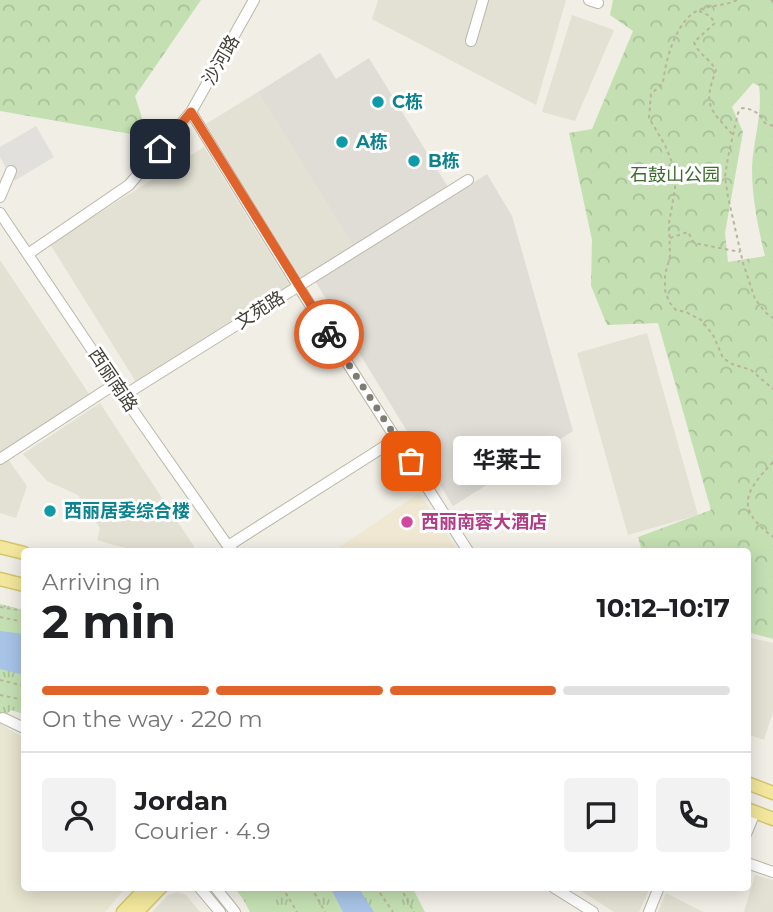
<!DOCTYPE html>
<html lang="en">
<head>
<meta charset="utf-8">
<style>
	:root { --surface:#fff; --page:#f2f2f2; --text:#202124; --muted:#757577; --line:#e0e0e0; --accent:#e0632c }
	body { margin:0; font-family:Montserrat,"Noto Sans SC",sans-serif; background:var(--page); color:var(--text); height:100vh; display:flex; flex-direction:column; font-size:26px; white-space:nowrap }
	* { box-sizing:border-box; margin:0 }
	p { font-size:23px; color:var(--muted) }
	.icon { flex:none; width:38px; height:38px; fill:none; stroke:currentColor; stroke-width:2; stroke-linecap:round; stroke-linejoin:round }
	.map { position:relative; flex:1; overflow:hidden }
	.sheet { position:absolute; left:21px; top:548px; width:730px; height:343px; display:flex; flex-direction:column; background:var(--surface); border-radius:7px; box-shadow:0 4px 18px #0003 }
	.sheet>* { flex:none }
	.pin { position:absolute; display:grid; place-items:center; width:60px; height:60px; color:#fff; margin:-30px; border-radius:14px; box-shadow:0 4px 10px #0006 }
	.courier { position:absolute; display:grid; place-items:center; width:70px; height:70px; margin:-35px; border:5px solid #e0632c; border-radius:50%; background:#fff; color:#222; box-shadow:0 2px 9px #0007 }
	.bubble { position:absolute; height:49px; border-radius:7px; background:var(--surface); box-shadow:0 4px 18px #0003; font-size:23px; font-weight:700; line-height:49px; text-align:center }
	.overview em { font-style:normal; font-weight:700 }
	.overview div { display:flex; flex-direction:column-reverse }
	.overview { display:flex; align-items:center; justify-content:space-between; height:119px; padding:0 21px }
	h1 { font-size:46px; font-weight:700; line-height:52px }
	.bar { display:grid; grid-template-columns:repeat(4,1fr); gap:10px 7px; align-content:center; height:84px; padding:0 21px }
	.bar i { height:9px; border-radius:5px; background:var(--line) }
	.bar .current { background:var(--accent) }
	.bar p { grid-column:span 4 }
	.line { display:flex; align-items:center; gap:18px; padding:0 21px; border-top:2px solid var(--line) }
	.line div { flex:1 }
	.round { display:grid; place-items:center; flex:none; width:74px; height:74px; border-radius:7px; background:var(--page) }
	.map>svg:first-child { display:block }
</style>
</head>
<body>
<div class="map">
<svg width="773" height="912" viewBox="0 0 773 912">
	<defs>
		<pattern id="grass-tufts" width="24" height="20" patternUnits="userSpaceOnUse" patternTransform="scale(1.75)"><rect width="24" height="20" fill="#c4e0b2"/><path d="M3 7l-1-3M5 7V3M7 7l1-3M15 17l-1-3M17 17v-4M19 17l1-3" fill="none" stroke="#aac19a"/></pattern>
		<pattern id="forest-crowns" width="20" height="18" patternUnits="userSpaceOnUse" patternTransform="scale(1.75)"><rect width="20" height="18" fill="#c4e0b2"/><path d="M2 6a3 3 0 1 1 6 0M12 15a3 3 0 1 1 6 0" fill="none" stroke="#aac19a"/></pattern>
	</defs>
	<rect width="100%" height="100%" fill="#f0eee5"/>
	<path fill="#e3e1d3" d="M 378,0 L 566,0 L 536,105 L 372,19 Z
		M 572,15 L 614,30 L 575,121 L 542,112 Z
		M 258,92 L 353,246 L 301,279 L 206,124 Z
		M 204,147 L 290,286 L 136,382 L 50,244 Z
		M 0,260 L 89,394 L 3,452 L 27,486 L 16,518 L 0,513 Z
		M 647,333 L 698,515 L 628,535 L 577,353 Z
		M 100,403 L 135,457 L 197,551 L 135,551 L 97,540 L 100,528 L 78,495 L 47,481 L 23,454 Z
		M 747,637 L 773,643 L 773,712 L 764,740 L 747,734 Z
		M 755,875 L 773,880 L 773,912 L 744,912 Z
		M 575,887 L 650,887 L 639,912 L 614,912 Z
		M 177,892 L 186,895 L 200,912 L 152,912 L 168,895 Z
		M 666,893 L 703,912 L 658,912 Z"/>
	<path fill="#f0e8d2" d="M 419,493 L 458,551 L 334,551 Z"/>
	<path fill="#dfddd6" d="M 320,53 L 336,79 L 369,58 L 448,187 L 353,246 L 258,92 Z
		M 487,174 L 512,216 L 573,431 L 453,506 L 315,281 Z"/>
	<path fill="#e8e5d0" d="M 0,724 L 24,738 L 24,887 L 126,887 L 105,912 L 0,912 Z"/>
	<path fill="url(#grass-tufts)" d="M 0,604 L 24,610 L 24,714 L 11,710 L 0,721 Z
		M 234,887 L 412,887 L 425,912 L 250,912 L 243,899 Z"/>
	<path fill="url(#forest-crowns)" fill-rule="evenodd" d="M 0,0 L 201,0 L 135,96 L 148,137 L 0,111 Z
		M 613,0 L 773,0 L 773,639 L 747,632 L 747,551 L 642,551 L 638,537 L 711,510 L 658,323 L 607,325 L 591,286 L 592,240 L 569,133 L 592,129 L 633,31 L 610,15 ZM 753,83 L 759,86 C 763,113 753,141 752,168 C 752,198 758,227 765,256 L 728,262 L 725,233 L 743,132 L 732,107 Z"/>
	<path fill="#e1e0dc" d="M 36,126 L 54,157 L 14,181 L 0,157 L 0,147 Z"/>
	<path fill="#a7c3e6" d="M 0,631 L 24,634 L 24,675 L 0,669 Z
		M 330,887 L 358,887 L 374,912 L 343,912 Z"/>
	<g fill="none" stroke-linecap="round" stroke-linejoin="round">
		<g stroke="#bab7a8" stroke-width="12">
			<path id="minor" d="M 589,0 L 598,3
				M 471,41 L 483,0
				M 191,112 L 298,286 L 468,551
				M 0,197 L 11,171
				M 0,213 L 123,396 L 228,546 L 233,551
				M 28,254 L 129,185 L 191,112 L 254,0
				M 123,396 L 468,180
				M 0,459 L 115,384
				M 228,546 L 396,439
				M 3,718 L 24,728
				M 747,832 L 755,812
				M 747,863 L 773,872
				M 199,887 L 220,912
				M 215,887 L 235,912
				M 553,887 L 593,912
				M 649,912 L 659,887"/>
		</g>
		<g stroke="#d4c66e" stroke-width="15">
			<path id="major" d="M 0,547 L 24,553
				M 0,579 L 24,585
				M 747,783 L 773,793
				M 747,809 L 773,819
				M 123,912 L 147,887
				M 137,912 L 161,887"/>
		</g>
		<path stroke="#bab49b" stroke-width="2" stroke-dasharray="3.5 3.5" stroke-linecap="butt" d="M 737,0 C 725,6 711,5 699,10 C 676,19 665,62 663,83 L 651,94 L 649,118 L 665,145 L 675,170 L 675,189 L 669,223 L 670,256 L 665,275 L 665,290 L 669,302 L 676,310 L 686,312 L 701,320 L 713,335 L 723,358 L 732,364 L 751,370 L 773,389
			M 771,0 L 773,2
			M 699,11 L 710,16 L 715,23 L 694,42 C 698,54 710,59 716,70 C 703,105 709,108 732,134
			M 773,126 L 765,123 C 759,113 754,109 742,108 L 738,113 L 728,157 L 725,177 L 728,197 L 743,263 L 755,299 L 765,312 L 773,318
			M 670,238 L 688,232 L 694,243 L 740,252
			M 773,462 C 744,493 735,508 773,537
			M 0,607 L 24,611
			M 0,617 L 24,622
			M 0,680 L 24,686
			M 0,695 L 24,700
			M 282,887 L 297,912
			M 311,887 L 325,912
			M 376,887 L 393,912
			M 400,887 L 414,912"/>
		<use href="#minor" stroke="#fff" stroke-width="10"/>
		<use href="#major" stroke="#f2e79c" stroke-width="12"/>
	</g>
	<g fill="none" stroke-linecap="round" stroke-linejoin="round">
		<path stroke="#7e7c73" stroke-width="7" stroke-dasharray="0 12.6" d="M 329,334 L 411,461"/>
		<path stroke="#e0632c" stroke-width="9" d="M 160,149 L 191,112 L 329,334"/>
	</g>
	<g fill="#0f9aa8" stroke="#fff" stroke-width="2.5">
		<circle cx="378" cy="102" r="7"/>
		<circle cx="342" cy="142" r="7"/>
		<circle cx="414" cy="161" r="7"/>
		<circle cx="50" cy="511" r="7"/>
	</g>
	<circle fill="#d1479c" stroke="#fff" stroke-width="2.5" cx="407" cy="522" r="7"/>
	<g text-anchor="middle" stroke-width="6" stroke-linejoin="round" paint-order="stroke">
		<g font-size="18" fill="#413f35" stroke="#fff">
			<text transform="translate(221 60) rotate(-60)" y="6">沙河路</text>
			<text transform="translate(260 310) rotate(-32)" y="6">文苑路</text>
			<text transform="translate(113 380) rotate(56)" y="6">西丽南路</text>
		</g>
		<g font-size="18" font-weight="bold" fill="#0d838f" stroke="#fff" text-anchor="start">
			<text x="392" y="108">C栋</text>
			<text x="356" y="148">A栋</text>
			<text x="428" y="167">B栋</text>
			<text x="64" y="517">西丽居委综合楼</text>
		</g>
		<g font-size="18" fill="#3d6c30" stroke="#fff">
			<text x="675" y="181">石鼓山公园</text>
		</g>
		<g font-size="18" font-weight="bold" fill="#b23c85" stroke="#fff" text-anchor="start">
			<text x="421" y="528">西丽南蓉大酒店</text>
		</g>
	</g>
</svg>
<div class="pin" style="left:411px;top:461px;background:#ea580c"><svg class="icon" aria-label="bag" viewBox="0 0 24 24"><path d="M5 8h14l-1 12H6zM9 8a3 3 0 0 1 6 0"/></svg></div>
<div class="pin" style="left:160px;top:149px;background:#1f2937"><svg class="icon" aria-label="home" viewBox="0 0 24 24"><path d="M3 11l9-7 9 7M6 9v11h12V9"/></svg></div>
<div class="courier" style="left:329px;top:334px"><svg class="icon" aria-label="bike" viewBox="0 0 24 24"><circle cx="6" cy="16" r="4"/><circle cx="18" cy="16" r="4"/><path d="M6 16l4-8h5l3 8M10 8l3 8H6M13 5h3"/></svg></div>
<div class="bubble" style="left:453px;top:436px;width:108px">华莱士</div>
<section class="sheet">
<div class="overview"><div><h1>2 min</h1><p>Arriving in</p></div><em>10:12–10:17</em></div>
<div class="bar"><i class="current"></i><i class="current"></i><i class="current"></i><i></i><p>On the way · 220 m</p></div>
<div class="line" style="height:126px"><a class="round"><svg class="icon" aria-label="person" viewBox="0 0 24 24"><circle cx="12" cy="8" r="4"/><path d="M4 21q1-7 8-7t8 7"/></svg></a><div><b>Jordan</b><p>Courier · 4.9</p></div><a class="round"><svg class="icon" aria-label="chat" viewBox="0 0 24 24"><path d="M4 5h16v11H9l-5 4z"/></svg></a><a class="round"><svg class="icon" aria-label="phone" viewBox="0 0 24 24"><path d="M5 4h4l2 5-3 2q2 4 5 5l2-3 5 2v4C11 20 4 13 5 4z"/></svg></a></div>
</section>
</div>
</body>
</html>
